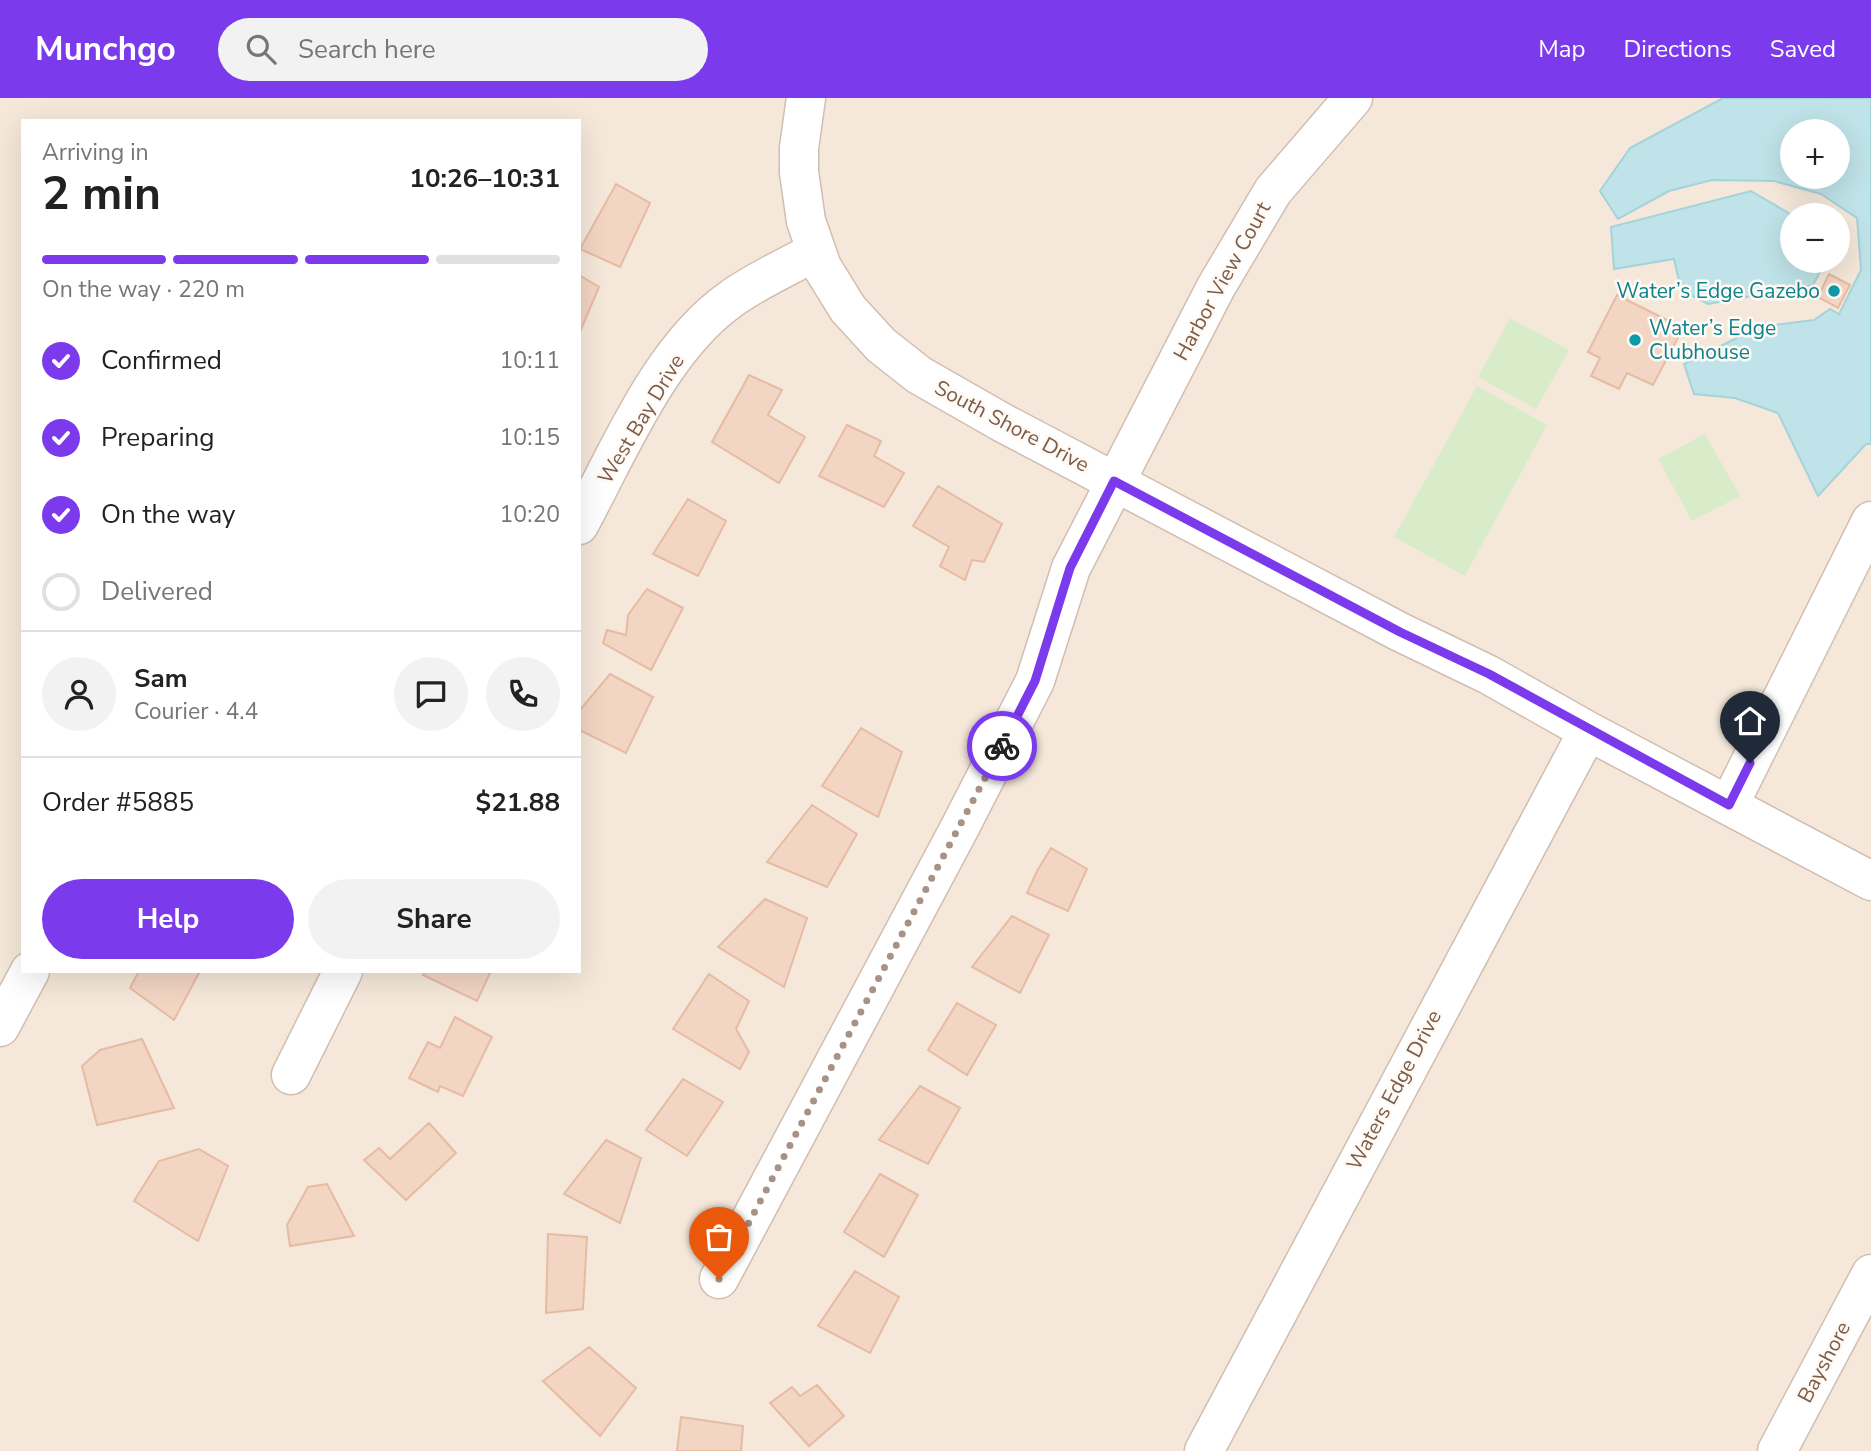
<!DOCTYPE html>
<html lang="en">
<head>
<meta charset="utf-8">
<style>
	:root { --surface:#fff; --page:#f2f2f2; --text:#222; --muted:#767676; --line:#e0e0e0; --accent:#7c3aed }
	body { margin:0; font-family:"Nunito Sans",sans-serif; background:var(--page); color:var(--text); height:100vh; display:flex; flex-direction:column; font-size:26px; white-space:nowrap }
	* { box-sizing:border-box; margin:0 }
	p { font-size:23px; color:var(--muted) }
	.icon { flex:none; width:38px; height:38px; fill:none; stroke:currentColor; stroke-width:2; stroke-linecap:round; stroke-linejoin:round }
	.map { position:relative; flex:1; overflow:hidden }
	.panel { position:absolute; left:21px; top:21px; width:560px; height:854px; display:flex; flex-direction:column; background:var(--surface); border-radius:0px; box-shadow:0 7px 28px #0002 }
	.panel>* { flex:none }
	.tools { position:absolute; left:1780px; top:21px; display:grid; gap:14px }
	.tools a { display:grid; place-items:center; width:70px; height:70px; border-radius:50%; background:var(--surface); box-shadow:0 7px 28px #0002; font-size:35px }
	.pin { position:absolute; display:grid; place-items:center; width:60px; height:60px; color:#fff; margin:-72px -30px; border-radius:50% 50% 50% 0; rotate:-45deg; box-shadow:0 0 7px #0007 }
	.pin .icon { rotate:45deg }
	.courier { position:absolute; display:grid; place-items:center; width:70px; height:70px; margin:-35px; border:5px solid #7c3aed; border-radius:50%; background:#fff; color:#222; box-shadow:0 2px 9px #0007 }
	.summary em { font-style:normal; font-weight:700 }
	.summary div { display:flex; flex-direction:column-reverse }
	.summary { display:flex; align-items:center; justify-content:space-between; height:119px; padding:0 21px }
	h1 { font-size:46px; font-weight:700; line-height:52px }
	.bar { display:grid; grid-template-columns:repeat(4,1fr); gap:10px 7px; align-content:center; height:84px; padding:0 21px }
	.bar i { height:9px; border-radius:5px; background:var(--line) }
	.bar .on { background:var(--accent) }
	.bar p { grid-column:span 4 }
	.line { display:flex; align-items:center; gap:18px; padding:0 21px; border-top:2px solid var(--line) }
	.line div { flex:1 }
	.round { display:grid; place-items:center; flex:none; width:74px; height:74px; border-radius:37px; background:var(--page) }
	ol { padding:0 21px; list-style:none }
	li { display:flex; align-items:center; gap:21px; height:77px }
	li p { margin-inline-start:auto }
	li .icon { padding:7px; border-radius:50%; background:var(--accent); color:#fff; stroke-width:4 }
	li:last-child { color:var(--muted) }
	li i { width:38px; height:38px; border:4px solid var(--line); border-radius:50% }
	.primary-button { display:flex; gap:14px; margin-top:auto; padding:14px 21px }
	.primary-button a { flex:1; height:80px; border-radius:42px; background:var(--accent); color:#fff; font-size:28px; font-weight:700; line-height:80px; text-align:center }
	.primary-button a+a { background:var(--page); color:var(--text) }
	header { display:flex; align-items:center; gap:42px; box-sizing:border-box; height:98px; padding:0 35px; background:var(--accent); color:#fff }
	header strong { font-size:33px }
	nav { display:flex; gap:38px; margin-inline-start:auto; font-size:24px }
	.search { width:490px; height:63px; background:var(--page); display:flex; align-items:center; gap:18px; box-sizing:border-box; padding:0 24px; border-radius:38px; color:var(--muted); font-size:26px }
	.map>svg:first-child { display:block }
</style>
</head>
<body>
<header>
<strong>Munchgo</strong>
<div class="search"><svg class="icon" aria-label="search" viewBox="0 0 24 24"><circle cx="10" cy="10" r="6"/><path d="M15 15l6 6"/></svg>Search here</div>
<nav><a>Map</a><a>Directions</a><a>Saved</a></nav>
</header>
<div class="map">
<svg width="1871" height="1353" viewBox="0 0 1871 1353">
	<rect width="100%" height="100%" fill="#fdf6ec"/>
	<path fill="#f5e8da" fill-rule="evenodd" d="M 0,0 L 1723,0 L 1630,50 L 1618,121 L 1669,93 L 1712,82 L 1773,83 L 1821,96 L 1857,120 L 1861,172 L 1839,216 L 1830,211 L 1814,222 L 1758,229 L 1694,296 L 1735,300 L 1778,315 L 1818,397 L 1866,346 L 1871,346 L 1871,1353 L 0,1353 ZM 23,23 L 579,23 L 579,873 L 23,873 ZM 1792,117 L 1838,117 L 1838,163 L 1792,163 Z"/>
	<path fill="#d8ecc9" d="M 1510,220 L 1569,252 L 1536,311 L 1478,279 Z
		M 1477,288 L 1547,327 L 1465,478 L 1394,439 Z
		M 1705,336 L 1740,398 L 1692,423 L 1658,361 Z"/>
	<path fill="#bfe3e8" stroke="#a5d3da" stroke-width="2" fill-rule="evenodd" d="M 1723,0 L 1871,0 L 1871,346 L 1866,346 L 1818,398 L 1778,315 L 1735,300 L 1694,296 L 1684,266 L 1759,229 L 1814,222 L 1830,211 L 1839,216 L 1861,172 L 1857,120 L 1821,96 L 1774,83 L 1712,82 L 1669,93 L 1618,121 L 1600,93 L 1630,50 ZM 1792,33 L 1838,33 L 1838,79 L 1792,79 Z
		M 1751,93 L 1792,117 L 1792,163 L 1816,163 L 1820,174 L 1813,187 L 1708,206 L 1681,192 L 1674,161 L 1614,171 L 1611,129 Z"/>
	<path fill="#f3d5c3" stroke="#e6bba3" stroke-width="2" d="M 616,86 L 650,105 L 620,169 L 580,151 Z
		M 1829,176 L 1850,187 L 1838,210 L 1818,199 Z
		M 579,177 L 599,189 L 579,236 Z
		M 1617,197 L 1683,230 L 1653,287 L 1627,275 L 1619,291 L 1591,278 L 1600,260 L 1588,254 Z
		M 749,277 L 782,292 L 768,317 L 805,339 L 779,385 L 712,344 Z
		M 847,327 L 881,343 L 874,358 L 904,375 L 884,409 L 819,378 Z
		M 938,388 L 1002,426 L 984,464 L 972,462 L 965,482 L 940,468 L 949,449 L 913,428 Z
		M 688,401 L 726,423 L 698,478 L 653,456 Z
		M 647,491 L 683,510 L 651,572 L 603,545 L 607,532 L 626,537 L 628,517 Z
		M 610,576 L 653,599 L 626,655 L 579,632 L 579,613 Z
		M 861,630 L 902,654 L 878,719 L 822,688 Z
		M 812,707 L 857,736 L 827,789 L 767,764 Z
		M 1051,750 L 1087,771 L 1068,813 L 1027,795 L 1037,773 Z
		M 765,801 L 807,820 L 784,889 L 718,849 Z
		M 1012,818 L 1049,837 L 1020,895 L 972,869 Z
		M 139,873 L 200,873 L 174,922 L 130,890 Z
		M 425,873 L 491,873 L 477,903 L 423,877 Z
		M 709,876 L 749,903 L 736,931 L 749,954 L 740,971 L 673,931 Z
		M 957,905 L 996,927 L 967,977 L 928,952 Z
		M 455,919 L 492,939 L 463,998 L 440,988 L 438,994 L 409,980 L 428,944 L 440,950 Z
		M 142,941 L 174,1010 L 97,1027 L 82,968 L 100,952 Z
		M 683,981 L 723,1004 L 687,1058 L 646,1032 Z
		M 920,988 L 960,1010 L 928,1066 L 879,1042 Z
		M 429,1025 L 456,1055 L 406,1102 L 364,1062 L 379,1050 L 390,1061 Z
		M 606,1042 L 641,1060 L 620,1125 L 564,1096 Z
		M 199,1051 L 228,1068 L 198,1143 L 134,1103 L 159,1063 Z
		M 880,1076 L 918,1097 L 884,1159 L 844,1134 Z
		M 327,1086 L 354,1138 L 290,1148 L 287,1127 L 308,1089 Z
		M 548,1136 L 587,1139 L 583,1211 L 546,1215 Z
		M 855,1173 L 899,1199 L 870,1255 L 818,1228 Z
		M 589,1249 L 636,1290 L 600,1338 L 543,1283 Z
		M 817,1287 L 844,1318 L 809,1348 L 770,1305 L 792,1289 L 800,1298 Z
		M 681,1319 L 743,1328 L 741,1353 L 677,1353 Z"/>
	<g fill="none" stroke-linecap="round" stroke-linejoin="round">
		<g stroke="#d1beb0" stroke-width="41">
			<path id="minor" d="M 806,0 L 799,50 L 799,74 L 806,123 L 822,169 L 848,211 L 881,247 L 919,277 L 1003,325 L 1400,534 L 1489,577 L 1588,633 L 1871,783
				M 579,427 C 619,353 661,250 731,201 C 757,182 788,169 816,153
				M 1729,707 L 1871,423
				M 0,929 L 30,873
				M 291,977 L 343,873
				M 719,1181 L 958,733 L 1035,583 L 1071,470 L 1216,189 L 1273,93 L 1353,0
				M 1204,1353 L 1588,633
				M 1777,1353 L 1871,1176"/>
		</g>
		<use href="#minor" stroke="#fff" stroke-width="38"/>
	</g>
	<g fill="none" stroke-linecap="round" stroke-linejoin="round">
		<path stroke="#a89285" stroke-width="7" stroke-dasharray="0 12.6" d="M 719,1181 L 1002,648"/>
		<path stroke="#7c3aed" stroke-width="9" d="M 1002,648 L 1035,583 L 1070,470 L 1114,383 L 1400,534 L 1489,576 L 1729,707 L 1750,665"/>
	</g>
	<g fill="#0f9aa8" stroke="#fffaf3" stroke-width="2.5">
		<circle cx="1834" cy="193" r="7"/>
		<circle cx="1635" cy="242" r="7"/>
	</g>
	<g text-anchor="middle" stroke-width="5" stroke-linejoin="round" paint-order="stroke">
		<g font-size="21" fill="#7a5c4d" stroke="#fffaf3">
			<text transform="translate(1222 183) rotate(-61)" y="7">Harbor View Court</text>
			<text transform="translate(641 321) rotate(-59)" y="7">West Bay Drive</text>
			<text transform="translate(1012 328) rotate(28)" y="7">South Shore Drive</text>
			<text transform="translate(1394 992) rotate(-62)" y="7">Waters Edge Drive</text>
			<text transform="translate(1824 1264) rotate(-62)" y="7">Bayshore</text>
		</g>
		<g font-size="21" fill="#0d838f" stroke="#fffaf3" text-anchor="end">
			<text x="1820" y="200">Water’s Edge Gazebo</text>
			<text x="1649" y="237" text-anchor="start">Water’s Edge<tspan x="1649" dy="24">Clubhouse</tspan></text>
		</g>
	</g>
</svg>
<div class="tools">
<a>+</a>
<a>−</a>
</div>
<div class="pin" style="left:719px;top:1181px;background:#ea580c"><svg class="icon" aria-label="bag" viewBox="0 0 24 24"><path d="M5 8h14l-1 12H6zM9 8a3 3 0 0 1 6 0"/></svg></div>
<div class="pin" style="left:1750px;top:665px;background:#1f2937"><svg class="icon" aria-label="home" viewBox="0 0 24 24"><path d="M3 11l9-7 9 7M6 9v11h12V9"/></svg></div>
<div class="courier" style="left:1002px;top:648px"><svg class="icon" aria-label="bike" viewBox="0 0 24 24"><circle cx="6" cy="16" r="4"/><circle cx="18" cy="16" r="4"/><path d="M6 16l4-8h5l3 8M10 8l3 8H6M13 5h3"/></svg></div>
<section class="panel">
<div class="summary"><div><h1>2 min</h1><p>Arriving in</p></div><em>10:26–10:31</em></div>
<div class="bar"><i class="on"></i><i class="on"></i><i class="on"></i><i></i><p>On the way · 220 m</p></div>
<ol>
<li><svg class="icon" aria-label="check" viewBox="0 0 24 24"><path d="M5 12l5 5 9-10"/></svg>Confirmed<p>10:11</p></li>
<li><svg class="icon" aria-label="check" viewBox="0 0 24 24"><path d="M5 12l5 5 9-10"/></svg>Preparing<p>10:15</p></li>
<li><svg class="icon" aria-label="check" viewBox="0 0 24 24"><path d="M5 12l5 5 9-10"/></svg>On the way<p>10:20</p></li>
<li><i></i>Delivered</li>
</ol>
<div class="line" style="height:126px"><a class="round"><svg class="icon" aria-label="person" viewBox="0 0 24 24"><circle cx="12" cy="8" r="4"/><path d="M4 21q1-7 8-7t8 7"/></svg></a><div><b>Sam</b><p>Courier · 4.4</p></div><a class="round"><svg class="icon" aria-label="chat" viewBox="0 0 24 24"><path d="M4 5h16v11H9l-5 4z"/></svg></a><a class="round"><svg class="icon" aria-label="phone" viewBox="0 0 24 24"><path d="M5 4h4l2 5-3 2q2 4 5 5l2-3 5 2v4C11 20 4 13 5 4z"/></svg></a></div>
<div class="line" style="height:91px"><div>Order #5885</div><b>$21.88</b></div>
<div class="primary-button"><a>Help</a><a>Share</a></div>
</section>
</div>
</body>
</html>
